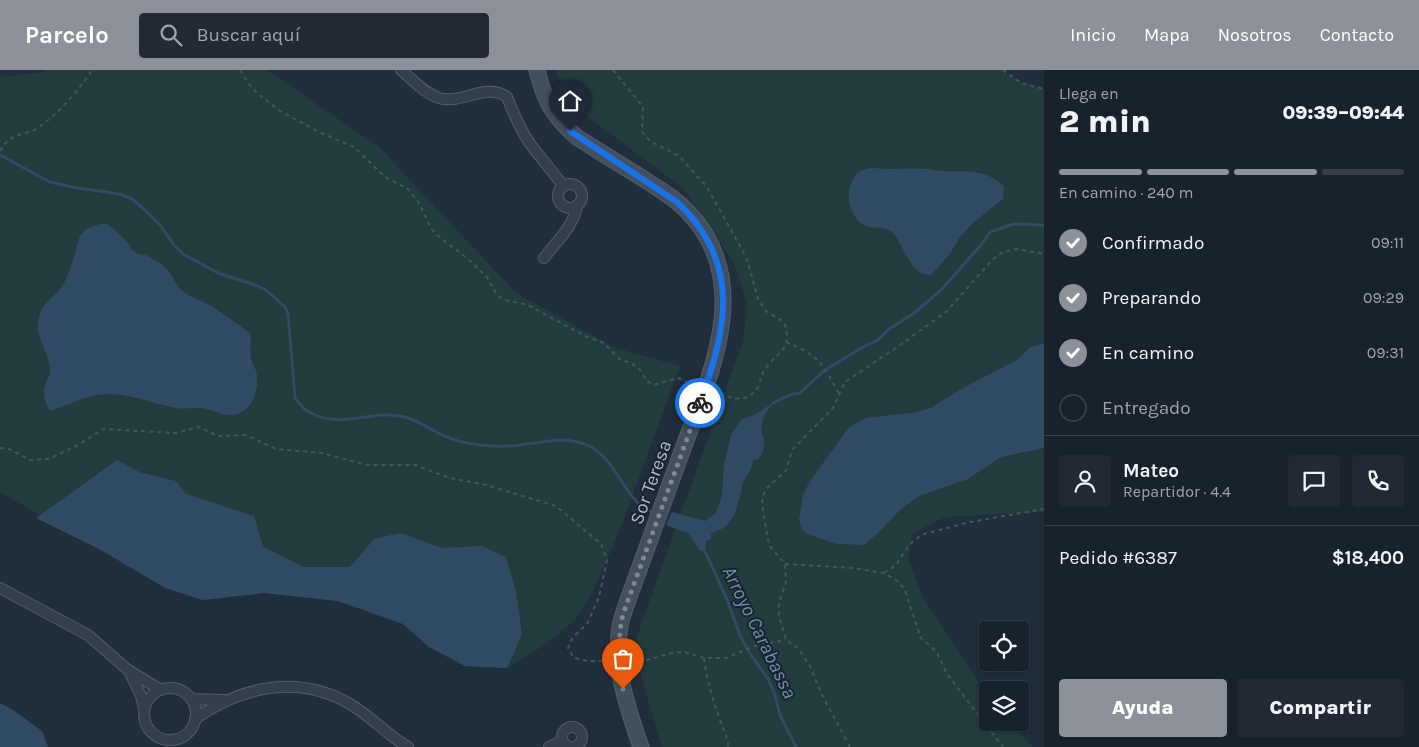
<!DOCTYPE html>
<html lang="es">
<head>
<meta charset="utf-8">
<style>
	:root { --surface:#18222c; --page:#212a34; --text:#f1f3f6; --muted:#9fa4a9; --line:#363f48; --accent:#8c9099 }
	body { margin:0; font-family:Karla,sans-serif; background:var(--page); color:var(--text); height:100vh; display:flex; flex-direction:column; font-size:19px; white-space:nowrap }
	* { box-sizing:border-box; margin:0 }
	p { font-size:16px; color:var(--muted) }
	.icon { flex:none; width:28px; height:28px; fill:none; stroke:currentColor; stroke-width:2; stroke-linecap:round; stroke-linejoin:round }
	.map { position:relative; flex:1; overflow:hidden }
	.panel { display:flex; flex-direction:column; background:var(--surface); width:375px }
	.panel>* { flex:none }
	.tools { position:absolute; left:979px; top:551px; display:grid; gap:10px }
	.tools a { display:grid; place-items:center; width:50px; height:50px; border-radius:5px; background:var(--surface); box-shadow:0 1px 4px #0004,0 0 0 1px var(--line); font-size:25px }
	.pin { position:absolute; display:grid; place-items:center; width:42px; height:42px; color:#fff; margin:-51px -21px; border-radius:50% 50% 50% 0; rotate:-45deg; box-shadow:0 0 5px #0007 }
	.pin .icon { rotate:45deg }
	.courier { position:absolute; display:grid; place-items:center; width:50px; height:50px; margin:-25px; border:4px solid #1a73e8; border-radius:50%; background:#fff; color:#222; box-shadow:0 1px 6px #0007 }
	.overview em { font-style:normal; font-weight:800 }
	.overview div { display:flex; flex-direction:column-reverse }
	.overview { display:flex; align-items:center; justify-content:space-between; height:85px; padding:0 15px }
	h1 { font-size:32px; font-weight:800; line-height:38px }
	.bar { display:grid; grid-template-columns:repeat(4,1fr); gap:8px 5px; align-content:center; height:60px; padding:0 15px }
	.bar i { height:6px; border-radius:4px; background:var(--line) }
	.bar .active { background:var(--accent) }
	.bar p { grid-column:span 4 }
	.line { display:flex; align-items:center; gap:12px; padding:0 15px; border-top:1px solid var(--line) }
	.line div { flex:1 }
	.round { display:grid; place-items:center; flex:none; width:52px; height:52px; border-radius:5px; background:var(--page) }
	ol { padding:0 15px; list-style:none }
	li { display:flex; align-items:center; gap:15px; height:55px }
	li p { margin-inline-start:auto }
	li .icon { padding:5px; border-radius:50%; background:var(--accent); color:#fff; stroke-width:4 }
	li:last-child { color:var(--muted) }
	li i { width:28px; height:28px; border:2px solid var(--line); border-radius:50% }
	.primary-button { display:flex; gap:10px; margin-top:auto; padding:10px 15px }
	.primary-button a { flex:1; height:58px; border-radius:5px; background:var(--accent); color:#fff; font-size:20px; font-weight:800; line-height:58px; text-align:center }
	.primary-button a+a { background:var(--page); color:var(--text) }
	header { display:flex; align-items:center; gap:30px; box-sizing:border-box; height:70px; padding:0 25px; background:var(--accent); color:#fff }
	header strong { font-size:24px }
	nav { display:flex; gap:28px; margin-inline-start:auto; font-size:18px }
	.search { width:350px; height:45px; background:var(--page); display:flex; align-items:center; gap:12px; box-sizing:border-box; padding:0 18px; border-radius:5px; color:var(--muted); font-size:19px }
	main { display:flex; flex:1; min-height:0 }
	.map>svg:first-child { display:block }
</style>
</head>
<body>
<header>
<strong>Parcelo</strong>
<div class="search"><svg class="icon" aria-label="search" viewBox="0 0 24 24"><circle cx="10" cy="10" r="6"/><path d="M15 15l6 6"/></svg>Buscar aquí</div>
<nav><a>Inicio</a><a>Mapa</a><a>Nosotros</a><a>Contacto</a></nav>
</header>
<main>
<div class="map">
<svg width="1044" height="677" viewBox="0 0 1044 677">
	<rect width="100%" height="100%" fill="#202e3b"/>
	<path fill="#223b3c" d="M 46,0 L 267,0 L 379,77 L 516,223 L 616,278 L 680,296 L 621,457 L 592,523 L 575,550 L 543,576 L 507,598 L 465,596 L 429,577 L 403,554 L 338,531 L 264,523 L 203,530 L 165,518 L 0,422 L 0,7 L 44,2 Z
		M 554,0 L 1003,0 L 1021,13 L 1044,19 L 1044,442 L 945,447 L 913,463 L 908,489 L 923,527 L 987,625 L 988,652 L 1011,653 L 1033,677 L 662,677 L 641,606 L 637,566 L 743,271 L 747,234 L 734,193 L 684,119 L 576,38 Z"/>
	<path fill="#324b64" d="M 872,98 C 890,100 908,98 926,99 C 931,99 937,101 942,101 C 964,102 988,98 1004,117 L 1003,129 L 974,152 L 960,167 L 949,185 L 931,205 C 910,205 905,178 894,164 C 886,154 872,161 862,154 C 848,144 844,120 855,106 C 859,100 865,99 872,98 Z
		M 100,154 L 107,154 L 114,159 L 129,174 L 132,180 L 138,184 L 146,185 L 162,194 L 168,200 L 179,218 L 186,224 L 212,236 L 250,263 C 252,272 249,280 251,289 C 253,295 257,300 257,307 C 259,324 249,346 229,345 C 219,344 210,339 200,338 C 192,337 184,340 177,338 C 154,334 129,323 106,324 C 86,325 69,335 51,341 C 44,334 42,321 46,312 C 47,308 50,306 50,302 C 51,286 37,272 38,254 C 41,230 54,230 64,213 C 72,199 75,181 80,166 L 86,159 Z
		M 1044,273 L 1044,378 L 1001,387 L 968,409 L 919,426 L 900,440 L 879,462 L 864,475 L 837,474 L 807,464 L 802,460 L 799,450 L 803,425 L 810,411 L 849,357 L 866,348 L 917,342 L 931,338 L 961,319 L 1017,290 L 1029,278 Z
		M 773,333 L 764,346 L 761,359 L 764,370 L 764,378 L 759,389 L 753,390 C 753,400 744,407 742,416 C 741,425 738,434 735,443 C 733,449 728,450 727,456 L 711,464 L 711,469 L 706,471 L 705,480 L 700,481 L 688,463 L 666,455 L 672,442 L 705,451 L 716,443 L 722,426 L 724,394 L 731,365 L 741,350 L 754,345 Z
		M 117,390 L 139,402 L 176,411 L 186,424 L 254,446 L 263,477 L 304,497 L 350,497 L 374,469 L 400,463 L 442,478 L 482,476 L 506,487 L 516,521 L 522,565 L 507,598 L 465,596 L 429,577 L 403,554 L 338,531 L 264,523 L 203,530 L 165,518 L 103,481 L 36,448 Z
		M 0,633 L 13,640 L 42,661 L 48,677 L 0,677 Z"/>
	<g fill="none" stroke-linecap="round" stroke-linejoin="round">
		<path stroke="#324b64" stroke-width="3" d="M 0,85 L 50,112 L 72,117 L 120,124 L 132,129 L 146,141 L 160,155 L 174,175 L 183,184 L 218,203 L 255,215 L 266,220 L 285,237 L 288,244 L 295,328 C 300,336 306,341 315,345 C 346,358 374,339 405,347 C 419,351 429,359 442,365 C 462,374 487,377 509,376 C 534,375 563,364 587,375 C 620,390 623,433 655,443
			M 773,333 L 792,324 L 800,323 L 825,300 L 865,276 L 878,270 L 889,259 L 913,244 L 941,220 L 981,175 L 990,162 L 1013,154 L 1044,155
			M 703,477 L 725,525 L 740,565 L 747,579 L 768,609 L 775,625 L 780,645 L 796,677"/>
		<g stroke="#525d69" stroke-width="12">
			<path id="street" d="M 401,0 C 412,9 424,23 439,28 C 462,35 485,12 507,27 C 514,45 522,64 534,79 C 544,92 554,103 563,116
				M558 126a12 12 0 1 1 24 0a12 12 0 1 1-24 0Z
				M 544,188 C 555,173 575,155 577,135
				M 0,518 L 88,565 L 128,600 L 161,620
				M 130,603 L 141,626 L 144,639
				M144 644a26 26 0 1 1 52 0a26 26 0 1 1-52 0Z
				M 191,629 L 224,630
				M 195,649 C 242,616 298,604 350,634 C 371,646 387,665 408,677
				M562 667a10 10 0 1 1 20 0a10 10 0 1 1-20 0Z
				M 549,677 L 563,671"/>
		</g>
		<g stroke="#525d69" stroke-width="17">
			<path id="secondary" d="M 537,0 C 544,30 554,48 578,68 C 599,81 619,94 639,106 C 656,117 674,127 688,142 C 756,213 709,307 681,384 C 664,432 646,479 629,527 C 626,536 622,546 620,556 C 613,598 628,639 641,677"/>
		</g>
		<path stroke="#405859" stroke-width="2" stroke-dasharray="4 4" stroke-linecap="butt" d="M 240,0 L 248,13 L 257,23 L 280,41 L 321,63 L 354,77 L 385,107 L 408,119 L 419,133 L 431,158 L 437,165 L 468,189 L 487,207 L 497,225 L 505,230 L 528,235 L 585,266 L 604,273 L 619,289 L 633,294 L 641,301 L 647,311 L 653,315 L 678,308 L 694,315
			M 613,0 L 643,37 L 642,62 L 650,71 L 679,86 L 707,117 L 747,189 L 758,229 L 766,241 L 784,252 C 793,280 779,280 765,299 C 761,305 761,311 758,317 C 748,334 731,329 717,322
			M 1003,0 L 1021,13 L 1044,19
			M 0,81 C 12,60 23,68 39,57 C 57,45 80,19 92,0
			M 786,272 C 820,286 822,293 839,324
			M 0,378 L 9,379 L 30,390 L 49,389 L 78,375 L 103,359 L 175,363 L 199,357 L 218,366 L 246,365 L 276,379 L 322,383 L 366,395 L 415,395 L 450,408 L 486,415 L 556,436 L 601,474 L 607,490 L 599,527 L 587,554 L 573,567 L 568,578 L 574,588 L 587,591 L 606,591
			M 785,494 L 853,498 L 883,503 L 895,509 L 904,518 L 921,568 L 936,581 L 947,604 L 1003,677
			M 884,503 L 896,495 L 907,478 L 914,470 L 924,464 L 970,452 L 1044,439
			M 704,588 C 708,618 717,643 728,671 L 728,677
			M 630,590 L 646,590 L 672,583 L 684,582 L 704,588 L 726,588 L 757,575 L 786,570
			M 850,677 L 820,621 L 811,598 L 799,579 L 786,570 L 779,546 L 779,533 L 786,512 L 785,494 L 769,475 L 763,441 L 762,428 L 767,418 L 786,400 L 792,380 L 833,338 L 845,312 L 903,273 L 947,241 L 992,190 L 1003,182 L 1017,179 L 1044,184"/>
		<use href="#street" stroke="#343f4b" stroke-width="10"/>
		<use href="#secondary" stroke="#424f5e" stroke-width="15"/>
	</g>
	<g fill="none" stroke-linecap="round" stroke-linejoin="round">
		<path stroke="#7d8996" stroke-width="5" stroke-dasharray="0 9" d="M 623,619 C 619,594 617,569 623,544 L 700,333"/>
		<path stroke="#1a73e8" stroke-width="6" d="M 570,61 L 677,132 C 742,193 727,258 700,333"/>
	</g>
	<g text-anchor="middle" stroke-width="4" stroke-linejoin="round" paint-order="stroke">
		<g font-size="19" fill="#afbac7" stroke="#19242f">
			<text transform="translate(650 412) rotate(-70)" y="7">Sor Teresa</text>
		</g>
		<g font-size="20" font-style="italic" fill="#6d8ead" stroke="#19242f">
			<text transform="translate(760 562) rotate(64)" y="7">Arroyo Carabassa</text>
		</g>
	</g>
</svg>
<div class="tools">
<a><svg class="icon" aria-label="locate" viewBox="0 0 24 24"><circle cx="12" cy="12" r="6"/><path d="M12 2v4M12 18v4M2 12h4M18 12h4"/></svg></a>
<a><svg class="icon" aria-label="layers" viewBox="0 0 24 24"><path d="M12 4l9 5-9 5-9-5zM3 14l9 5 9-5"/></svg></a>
</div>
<div class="pin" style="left:623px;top:619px;background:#ea580c"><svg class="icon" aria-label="bag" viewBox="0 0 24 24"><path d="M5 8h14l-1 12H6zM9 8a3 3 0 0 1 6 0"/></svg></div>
<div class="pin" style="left:570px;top:61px;background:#1f2937"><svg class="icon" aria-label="home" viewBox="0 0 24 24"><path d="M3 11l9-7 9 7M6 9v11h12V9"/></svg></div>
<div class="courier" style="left:700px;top:333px"><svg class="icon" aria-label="bike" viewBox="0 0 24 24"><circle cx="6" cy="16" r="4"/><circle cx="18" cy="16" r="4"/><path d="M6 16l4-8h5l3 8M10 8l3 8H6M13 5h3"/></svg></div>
</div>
<section class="panel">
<div class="overview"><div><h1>2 min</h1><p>Llega en</p></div><em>09:39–09:44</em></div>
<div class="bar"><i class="active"></i><i class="active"></i><i class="active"></i><i></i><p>En camino · 240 m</p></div>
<ol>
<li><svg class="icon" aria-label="check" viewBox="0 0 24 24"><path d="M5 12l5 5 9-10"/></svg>Confirmado<p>09:11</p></li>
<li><svg class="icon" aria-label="check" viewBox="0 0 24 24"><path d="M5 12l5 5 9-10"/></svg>Preparando<p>09:29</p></li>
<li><svg class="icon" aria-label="check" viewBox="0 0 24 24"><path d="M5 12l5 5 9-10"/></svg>En camino<p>09:31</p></li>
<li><i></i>Entregado</li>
</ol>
<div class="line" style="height:90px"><a class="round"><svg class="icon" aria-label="person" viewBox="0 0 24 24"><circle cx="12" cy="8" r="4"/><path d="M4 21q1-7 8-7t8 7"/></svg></a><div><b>Mateo</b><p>Repartidor · 4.4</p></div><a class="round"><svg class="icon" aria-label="chat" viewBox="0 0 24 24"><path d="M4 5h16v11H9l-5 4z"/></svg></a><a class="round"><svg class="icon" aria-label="phone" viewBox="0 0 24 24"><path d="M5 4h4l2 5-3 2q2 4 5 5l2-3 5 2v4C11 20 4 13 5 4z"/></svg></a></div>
<div class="line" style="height:65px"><div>Pedido #6387</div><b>$18,400</b></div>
<div class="primary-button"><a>Ayuda</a><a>Compartir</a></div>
</section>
</main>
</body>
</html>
